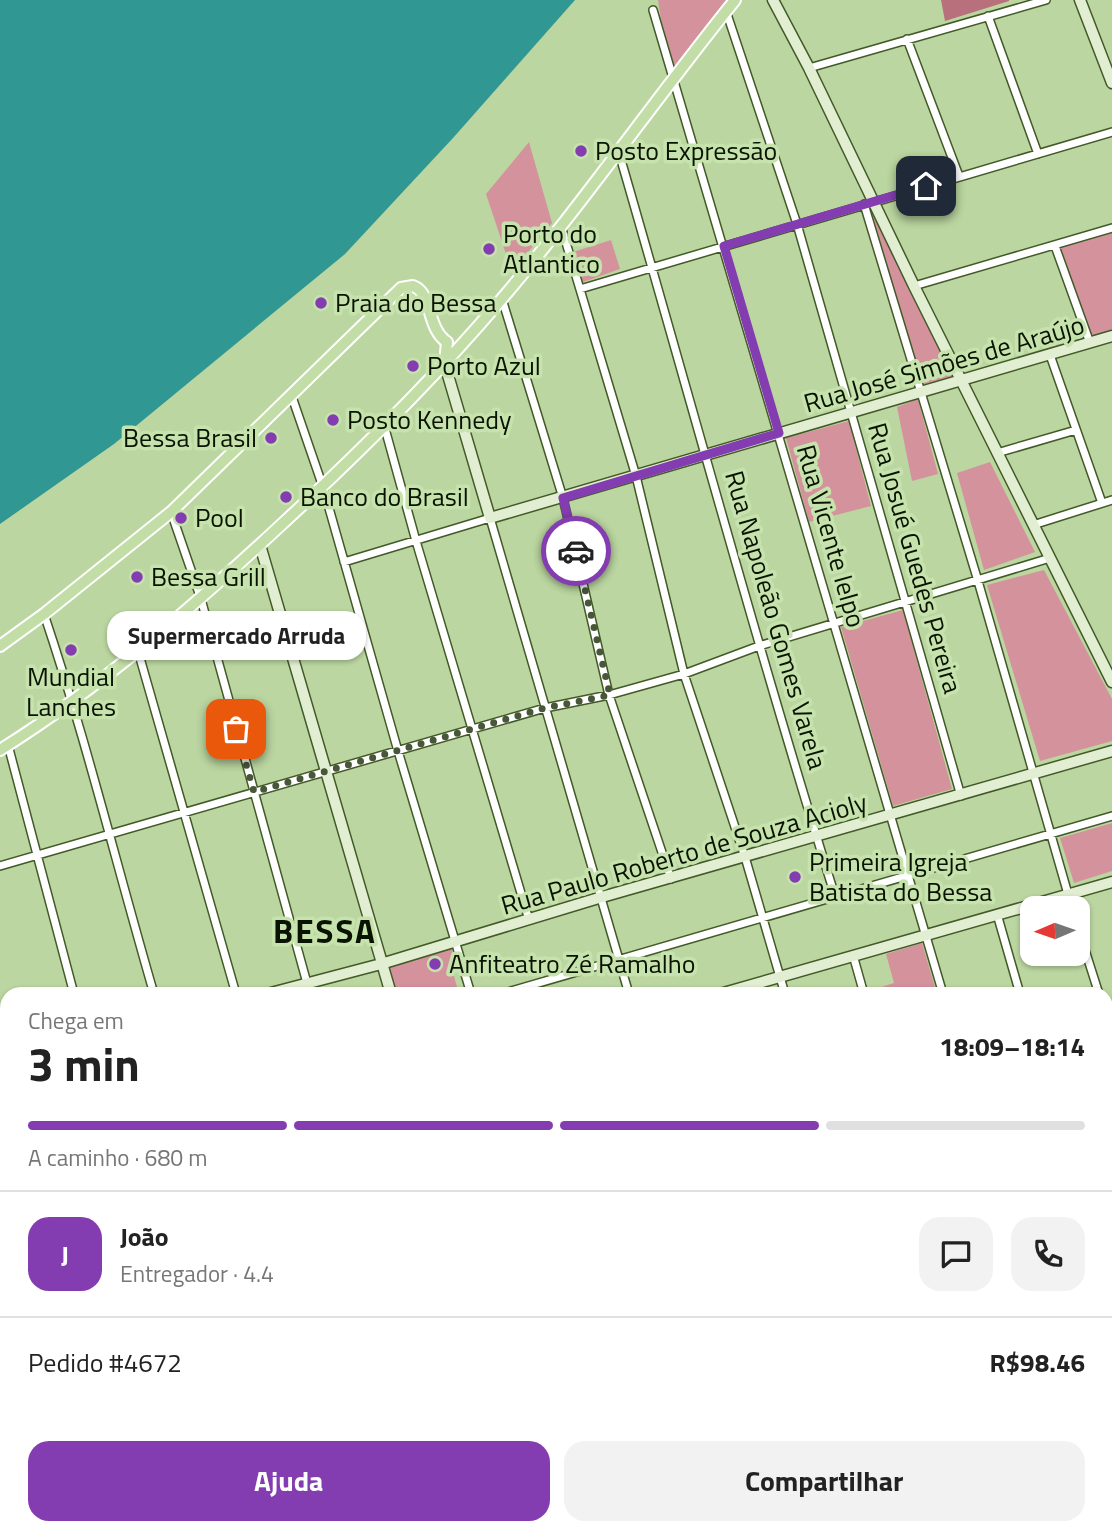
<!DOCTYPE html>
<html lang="pt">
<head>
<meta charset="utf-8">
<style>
	:root { --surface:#fff; --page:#f2f2f2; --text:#222; --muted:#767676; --line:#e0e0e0; --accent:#843db0 }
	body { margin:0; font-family:"Titillium Web",sans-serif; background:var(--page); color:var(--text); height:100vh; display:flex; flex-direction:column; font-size:26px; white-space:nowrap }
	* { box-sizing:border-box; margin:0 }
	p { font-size:23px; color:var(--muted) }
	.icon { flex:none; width:38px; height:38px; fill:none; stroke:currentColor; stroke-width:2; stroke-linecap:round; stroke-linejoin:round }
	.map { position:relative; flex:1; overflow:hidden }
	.sheet { position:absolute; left:0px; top:987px; width:1113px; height:548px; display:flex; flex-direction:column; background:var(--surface); border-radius:21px 21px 0 0; box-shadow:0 2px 5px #0004 }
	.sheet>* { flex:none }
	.needle { width:46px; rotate:268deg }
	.fabs { position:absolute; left:1020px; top:896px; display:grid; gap:14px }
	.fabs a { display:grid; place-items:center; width:70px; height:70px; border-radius:14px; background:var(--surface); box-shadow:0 2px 5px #0004; font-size:35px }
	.pin { position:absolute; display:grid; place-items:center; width:60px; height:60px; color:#fff; margin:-30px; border-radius:14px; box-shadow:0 4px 10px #0006 }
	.courier { position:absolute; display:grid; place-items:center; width:70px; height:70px; margin:-35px; border:5px solid #843db0; border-radius:50%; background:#fff; color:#222; box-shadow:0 2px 9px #0007 }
	.bubble { position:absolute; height:49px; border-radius:21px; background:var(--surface); box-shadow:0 2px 5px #0004; font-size:23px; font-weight:700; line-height:49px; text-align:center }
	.headline em { font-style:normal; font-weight:700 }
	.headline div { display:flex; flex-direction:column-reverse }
	.headline { display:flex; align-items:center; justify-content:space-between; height:119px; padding:0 28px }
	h1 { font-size:46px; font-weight:700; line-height:52px }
	.bar { display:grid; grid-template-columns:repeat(4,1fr); gap:10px 7px; align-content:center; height:84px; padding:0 28px }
	.bar i { height:9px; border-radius:5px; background:var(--line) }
	.bar .selected { background:var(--accent) }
	.bar p { grid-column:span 4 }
	.line { display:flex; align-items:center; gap:18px; padding:0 28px; border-top:2px solid var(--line) }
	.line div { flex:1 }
	.round { display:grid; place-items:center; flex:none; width:74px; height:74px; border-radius:21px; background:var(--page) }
	.button { display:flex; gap:14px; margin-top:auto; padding:14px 28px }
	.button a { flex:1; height:80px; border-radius:21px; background:var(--accent); color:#fff; font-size:28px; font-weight:700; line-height:80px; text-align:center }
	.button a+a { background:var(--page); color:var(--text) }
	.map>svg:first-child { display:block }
</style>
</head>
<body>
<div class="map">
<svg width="1112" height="1534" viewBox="0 0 1112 1534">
	<rect width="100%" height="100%" fill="#bbd6a0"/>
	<path fill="#d4939c" d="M 729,0 L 696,39 L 676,68 L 672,67 L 663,34 L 658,0 Z
		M 529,142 L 552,223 L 512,272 L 486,194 Z
		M 873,210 L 953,378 L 923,387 L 872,213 Z
		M 1112,228 L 1112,336 L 1090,343 L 1055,246 Z
		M 611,240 L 620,269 L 583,282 L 573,252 Z
		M 918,399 L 938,474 L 912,481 L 897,407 Z
		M 849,421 L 871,506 L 809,522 L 786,438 Z
		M 990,462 L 1035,552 L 984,570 L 957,473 Z
		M 1044,570 L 1112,699 L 1112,741 L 1040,761 L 987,585 Z
		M 903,610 L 952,789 L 893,806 L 841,627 Z
		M 1112,823 L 1112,871 L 1074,883 L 1060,838 Z
		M 922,943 L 937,994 L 869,994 L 869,991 L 894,983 L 886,954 Z
		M 451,946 L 455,960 L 450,962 L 459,994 L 396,994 L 387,964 Z"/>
	<path fill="#b8707c" d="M 941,0 L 1009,0 L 1009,1 L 945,21 Z
		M 1106,1260 L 1112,1262 L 1112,1327 L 1106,1325 Z"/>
	<path fill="#319792" d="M 0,0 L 575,0 L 453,138 L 345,254 L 114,444 L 0,524 Z"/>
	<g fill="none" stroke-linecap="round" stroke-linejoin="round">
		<path stroke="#319792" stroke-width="2" d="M 1106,1290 L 1112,1291
			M 217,1534 L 261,1528"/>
		<g stroke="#425928" stroke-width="10">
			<path id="street" d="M 653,10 L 943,994
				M 726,11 L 797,224 L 961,796
				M 988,16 L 1038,154
				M 907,39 L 959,176
				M 809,68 L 1046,0
				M 619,153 C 691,401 758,650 835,896
				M 864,204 L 978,581 L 1072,908
				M 561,226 L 636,476 L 684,674 L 745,857 L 785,994
				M 1055,246 L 1090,343
				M 914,286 L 1112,228
				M 580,289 L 1112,132
				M 502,299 L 563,498 L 609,695 L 671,879
				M 1050,355 L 1102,503
				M 291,394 L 323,487 L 398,751 L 471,994
				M 384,425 L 416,541 L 529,920
				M 997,453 L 1076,430
				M 171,512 L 201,599 L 310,994
				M 1033,525 L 1112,500
				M 344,562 L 490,518 L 629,994
				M 44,614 C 86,739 117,867 154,994
				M 138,651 L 236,994
				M 8,745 L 74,994
				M 0,866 L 545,708 L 609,695 L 684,674 L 759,646 L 1050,558
				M 997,914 L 1020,994
				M 1078,928 L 1099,994
				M 853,955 L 864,994
				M 501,994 L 1112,816
				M 0,1011 L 7,1038
				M 1106,1018 L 1112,1037
				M 1106,1089 L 1112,1087
				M 0,1134 L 7,1132
				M 1106,1241 L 1112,1240
				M 0,1289 L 7,1312
				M 1106,1334 L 1112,1334
				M 0,1406 L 7,1405
				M 1106,1453 L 1112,1453
				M 68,1528 L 69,1534
				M 305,1528 L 307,1534
				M 629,1528 L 630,1534
				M 723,1528 L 724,1534
				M 797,1528 L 798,1534
				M 875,1528 L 876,1534
				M 951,1528 L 952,1534
				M 1026,1528 L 1027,1534
				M 1099,1528 L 1100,1534
				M 138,1534 L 149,1528"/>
		</g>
		<g stroke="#425928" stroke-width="13">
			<path id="secondary" d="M 773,0 L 809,68 L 914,286 L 1112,682
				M 1080,0 L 1112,83
				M 445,365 L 490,518 L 1112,336
				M 260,545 L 391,994
				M 267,994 L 381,964 L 602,897 L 1112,751
				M 720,994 L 1112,882
				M 0,1072 L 7,1070
				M 0,1200 L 7,1198
				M 540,1528 L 542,1534"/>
		</g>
		<g stroke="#fff" stroke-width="14">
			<path id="primary" d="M 0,646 L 44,614 L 171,512 L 401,288 L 413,286 C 433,293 426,328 447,342 L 445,362
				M 0,750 C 102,686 193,607 281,525 C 358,454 432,381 500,301 C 583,204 655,99 735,0"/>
		</g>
		<use href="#street" stroke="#fff" stroke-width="7"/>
		<use href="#secondary" stroke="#e1eed2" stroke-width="10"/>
		<use href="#primary" stroke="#c3dda6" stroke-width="10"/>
	</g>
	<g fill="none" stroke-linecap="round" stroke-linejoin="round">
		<path stroke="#485739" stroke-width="7" stroke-dasharray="0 12.6" d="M 236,729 L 254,792 L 545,708 L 610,695 L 576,551"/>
		<path stroke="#843db0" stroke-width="9" d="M 576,551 L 563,498 L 779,433 L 724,246 L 926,186"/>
	</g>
	<g fill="#843db0" stroke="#c7e3ad" stroke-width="2.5">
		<circle cx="581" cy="151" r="7"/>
		<circle cx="489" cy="249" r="7"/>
		<circle cx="321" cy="303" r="7"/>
		<circle cx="413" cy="366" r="7"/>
		<circle cx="333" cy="420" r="7"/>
		<circle cx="271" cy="438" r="7"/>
		<circle cx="286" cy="497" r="7"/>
		<circle cx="181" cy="518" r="7"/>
		<circle cx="137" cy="577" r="7"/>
		<circle cx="71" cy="650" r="7"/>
		<circle cx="795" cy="877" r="7"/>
		<circle cx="435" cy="964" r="7"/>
	</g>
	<g text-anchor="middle" stroke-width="7" stroke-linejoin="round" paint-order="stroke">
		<g font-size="26" fill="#0a1302" stroke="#c7e3ad" text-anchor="start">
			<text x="595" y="160">Posto Expressão</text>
			<text x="503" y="243">Porto do<tspan x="503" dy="30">Atlantico</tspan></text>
			<text x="335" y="312">Praia do Bessa</text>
			<text x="427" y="375">Porto Azul</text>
			<text x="347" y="429">Posto Kennedy</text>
			<text x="257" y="447" text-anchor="end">Bessa Brasil</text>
			<text x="300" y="506">Banco do Brasil</text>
			<text x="195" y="527">Pool</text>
			<text x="151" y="586">Bessa Grill</text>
			<text x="71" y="686" text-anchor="middle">Mundial<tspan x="71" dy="30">Lanches</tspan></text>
			<text x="809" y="871">Primeira Igreja<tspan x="809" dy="30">Batista do Bessa</tspan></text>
			<text x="449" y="973">Anfiteatro Zé Ramalho</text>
		</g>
		<g font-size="26" fill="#0a1302" stroke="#c7e3ad">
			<text transform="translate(944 364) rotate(-16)" y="9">Rua José Simões de Araújo</text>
			<text transform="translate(831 536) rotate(74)" y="9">Rua Vicente Ielpo</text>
			<text transform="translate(915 558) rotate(74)" y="9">Rua Josué Guedes Pereira</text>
			<text transform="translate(776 620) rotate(74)" y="9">Rua Napoleão Gomes Varela</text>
			<text transform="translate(684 854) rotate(-16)" y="9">Rua Paulo Roberto de Souza Acioly</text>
		</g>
		<g font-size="33" font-weight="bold" letter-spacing="2" fill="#0a1302" stroke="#c7e3ad">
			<text x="325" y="943">BESSA</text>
		</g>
	</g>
</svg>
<div class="fabs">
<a><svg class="needle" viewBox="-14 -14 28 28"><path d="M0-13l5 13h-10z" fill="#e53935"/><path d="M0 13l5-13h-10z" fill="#767676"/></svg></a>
</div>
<div class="pin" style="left:236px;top:729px;background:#ea580c"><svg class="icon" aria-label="bag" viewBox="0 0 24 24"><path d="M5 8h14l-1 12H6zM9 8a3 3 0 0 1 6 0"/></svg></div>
<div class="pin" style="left:926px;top:186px;background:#1f2937"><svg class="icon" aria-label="home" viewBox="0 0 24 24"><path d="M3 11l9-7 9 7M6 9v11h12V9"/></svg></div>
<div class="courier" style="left:576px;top:551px"><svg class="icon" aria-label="car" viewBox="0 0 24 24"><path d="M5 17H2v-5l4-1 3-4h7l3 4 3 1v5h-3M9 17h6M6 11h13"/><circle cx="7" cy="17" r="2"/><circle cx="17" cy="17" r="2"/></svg></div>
<div class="bubble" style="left:107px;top:611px;width:259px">Supermercado Arruda</div>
<section class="sheet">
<div class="headline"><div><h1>3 min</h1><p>Chega em</p></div><em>18:09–18:14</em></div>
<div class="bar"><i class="selected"></i><i class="selected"></i><i class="selected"></i><i></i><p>A caminho · 680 m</p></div>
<div class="line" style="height:126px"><b class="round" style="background:var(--accent);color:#fff">J</b><div><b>João</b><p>Entregador · 4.4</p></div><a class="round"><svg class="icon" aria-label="chat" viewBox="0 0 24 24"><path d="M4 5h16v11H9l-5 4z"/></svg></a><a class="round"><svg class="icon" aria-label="phone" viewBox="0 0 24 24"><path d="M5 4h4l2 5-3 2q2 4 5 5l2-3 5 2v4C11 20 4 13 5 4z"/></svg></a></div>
<div class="line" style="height:91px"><div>Pedido #4672</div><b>R$98.46</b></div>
<div class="button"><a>Ajuda</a><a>Compartilhar</a></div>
</section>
</div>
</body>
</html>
